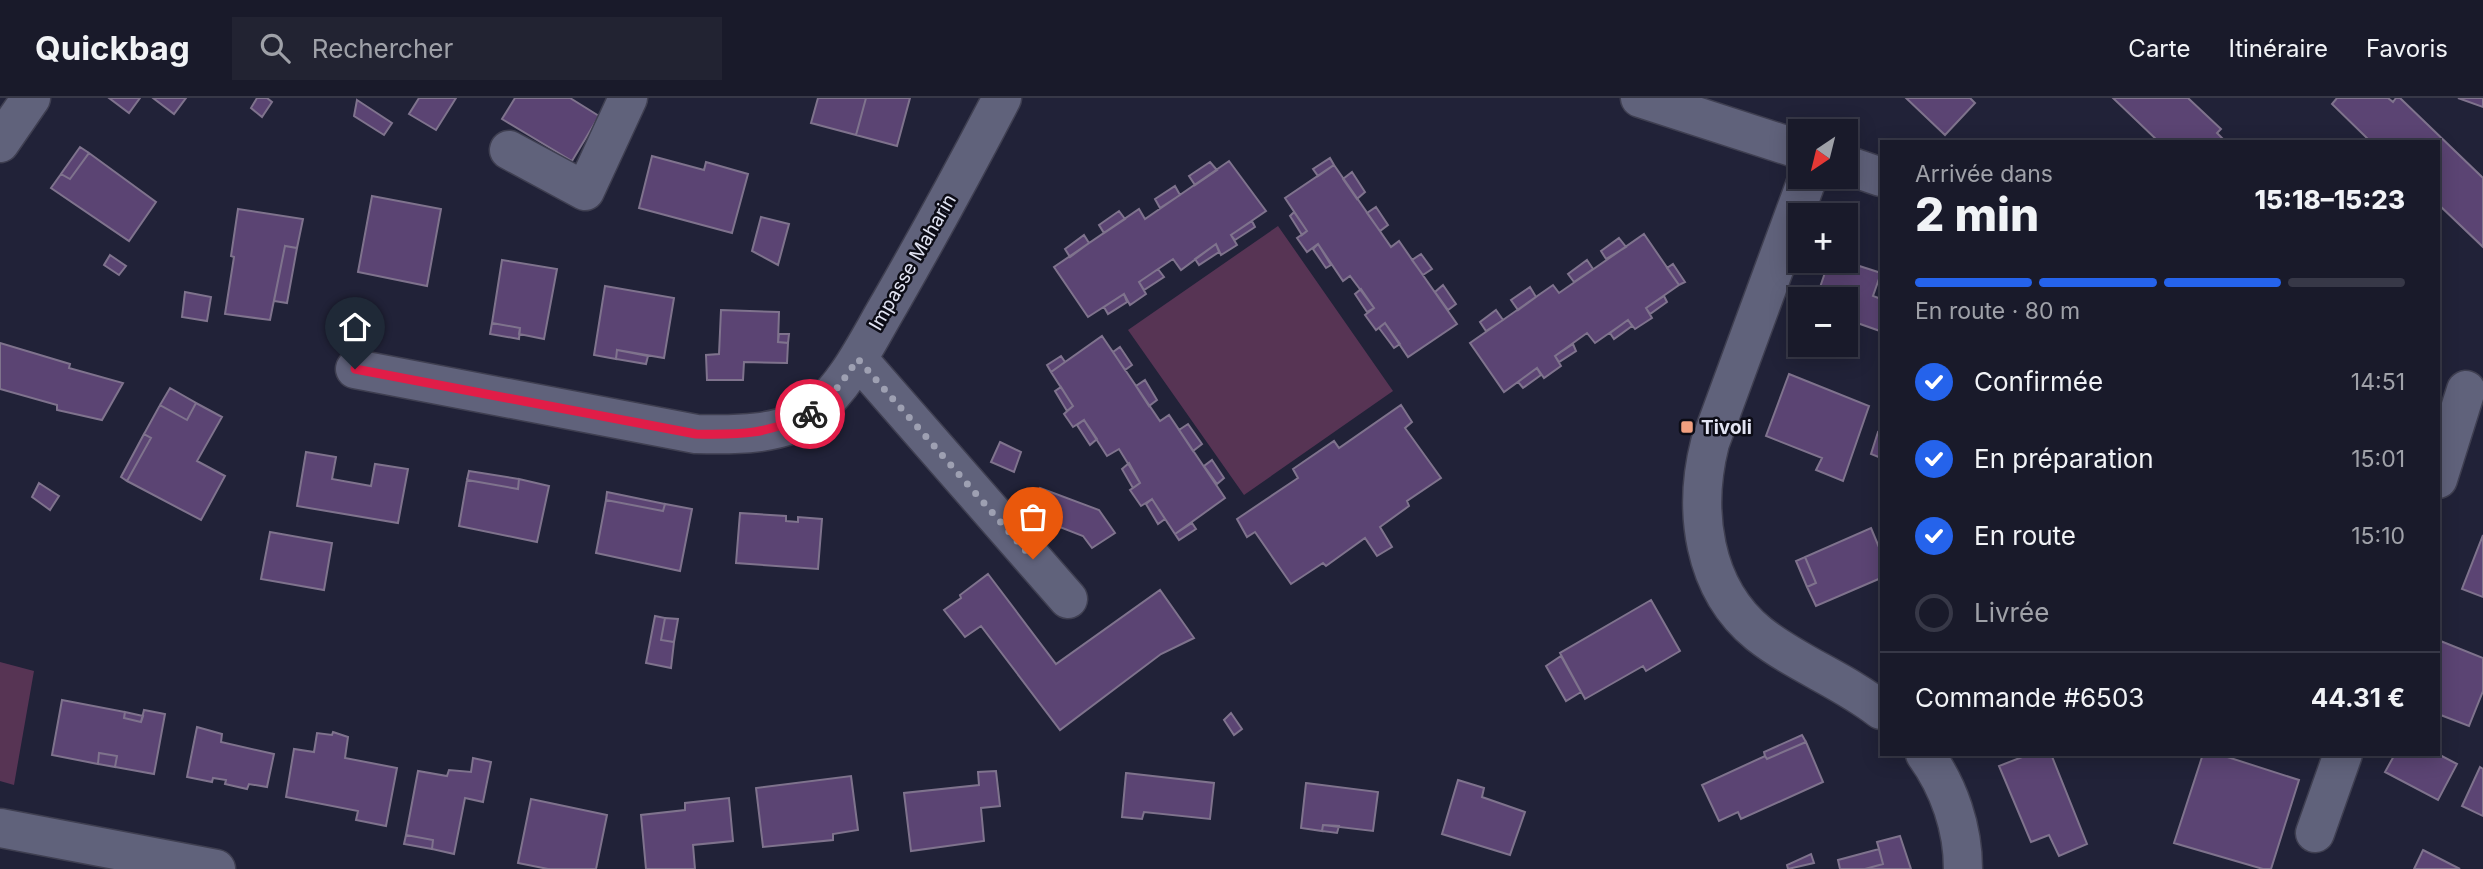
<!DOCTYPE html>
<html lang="fr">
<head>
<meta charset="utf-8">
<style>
	:root { --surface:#191a2a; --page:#222332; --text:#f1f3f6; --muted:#9fa1a8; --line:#373847; --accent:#2563eb }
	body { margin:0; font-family:Inter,sans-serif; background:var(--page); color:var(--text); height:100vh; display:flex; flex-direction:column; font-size:26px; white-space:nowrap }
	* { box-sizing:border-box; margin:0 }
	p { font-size:23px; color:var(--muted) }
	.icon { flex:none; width:38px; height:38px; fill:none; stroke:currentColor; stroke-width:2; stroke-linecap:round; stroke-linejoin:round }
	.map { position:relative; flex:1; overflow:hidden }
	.panel { position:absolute; left:1880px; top:42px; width:560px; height:616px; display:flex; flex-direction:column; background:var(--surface); border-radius:0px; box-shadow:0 4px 18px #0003,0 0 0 2px var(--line) }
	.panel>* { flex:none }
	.needle { width:46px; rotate:215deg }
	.fabs { position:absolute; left:1788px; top:21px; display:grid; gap:14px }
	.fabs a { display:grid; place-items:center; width:70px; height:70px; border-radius:0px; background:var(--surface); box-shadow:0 4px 18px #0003,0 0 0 2px var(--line); font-size:35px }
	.pin { position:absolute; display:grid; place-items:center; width:60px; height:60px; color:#fff; margin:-72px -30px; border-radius:50% 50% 50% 0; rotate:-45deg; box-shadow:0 0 7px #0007 }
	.pin .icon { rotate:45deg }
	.courier { position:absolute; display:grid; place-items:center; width:70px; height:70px; margin:-35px; border:5px solid #e11d48; border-radius:50%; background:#fff; color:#222; box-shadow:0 2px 9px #0007 }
	.overview em { font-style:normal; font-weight:800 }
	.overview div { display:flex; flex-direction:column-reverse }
	.overview { display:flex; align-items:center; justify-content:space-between; height:119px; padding:0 35px }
	h1 { font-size:46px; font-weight:800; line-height:52px }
	.bar { display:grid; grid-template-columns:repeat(4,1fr); gap:10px 7px; align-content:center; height:84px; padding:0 35px }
	.bar i { height:9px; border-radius:5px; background:var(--line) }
	.bar .selected { background:var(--accent) }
	.bar p { grid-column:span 4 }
	.line { display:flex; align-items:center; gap:18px; padding:0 35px; border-top:2px solid var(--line) }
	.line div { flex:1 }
	ol { padding:0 35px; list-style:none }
	li { display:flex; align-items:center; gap:21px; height:77px }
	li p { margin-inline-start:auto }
	li .icon { padding:7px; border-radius:50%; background:var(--accent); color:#fff; stroke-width:4 }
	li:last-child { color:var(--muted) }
	li i { width:38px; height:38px; border:4px solid var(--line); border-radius:50% }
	header { display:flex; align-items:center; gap:42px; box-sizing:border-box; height:98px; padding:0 35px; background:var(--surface); border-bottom:2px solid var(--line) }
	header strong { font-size:33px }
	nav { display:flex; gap:38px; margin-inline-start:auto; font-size:24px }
	.search { width:490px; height:63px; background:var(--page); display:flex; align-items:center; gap:18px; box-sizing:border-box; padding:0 24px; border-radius:0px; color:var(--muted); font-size:26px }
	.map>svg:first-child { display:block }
</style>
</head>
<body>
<header>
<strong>Quickbag</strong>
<div class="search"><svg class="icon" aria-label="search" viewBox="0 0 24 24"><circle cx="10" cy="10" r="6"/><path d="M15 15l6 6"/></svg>Rechercher</div>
<nav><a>Carte</a><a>Itinéraire</a><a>Favoris</a></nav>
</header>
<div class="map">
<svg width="2483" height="771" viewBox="0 0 2483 771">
	<rect width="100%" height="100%" fill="#212238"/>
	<path fill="#573454" d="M 1278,128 L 1393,293 L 1244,397 L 1128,232 Z
		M 0,564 L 34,573 L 14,687 L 0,683 Z"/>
	<path fill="#5b4473" stroke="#7f738d" stroke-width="2" d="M 109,0 L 140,0 L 129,15 Z
		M 153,0 L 186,0 L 174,16 Z
		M 257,0 L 267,0 L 272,4 L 262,19 L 251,10 Z
		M 419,0 L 456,0 L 436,32 L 409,16 Z
		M 515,0 L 570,0 L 599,18 L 572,63 L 502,21 Z
		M 818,0 L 866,0 L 856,37 L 811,25 Z
		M 866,0 L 910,0 L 897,48 L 856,37 Z
		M 1906,0 L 1970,0 L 1975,5 L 1945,37 Z
		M 2113,0 L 2188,0 L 2221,31 L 2217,35 L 2226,44 L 2159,44 Z
		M 2337,0 L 2388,0 L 2393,4 L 2396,0 L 2400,0 L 2483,80 L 2483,149 L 2438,106 L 2438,44 L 2371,44 L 2332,6 Z
		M 2458,0 L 2483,0 L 2483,9 Z
		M 357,2 L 392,25 L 384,37 L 354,18 Z
		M 80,49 L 89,55 L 70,81 L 61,76 Z
		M 89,55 L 156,104 L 129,143 L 51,90 L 61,76 L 70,81 Z
		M 652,58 L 704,72 L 706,64 L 748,76 L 732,135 L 639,110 Z
		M 1330,60 L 1334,67 L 1318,78 L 1313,71 Z
		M 1229,63 L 1266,113 L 1231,137 L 1237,147 L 1221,157 L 1216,146 L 1181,172 L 1173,161 L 1139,184 L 1146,196 L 1130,207 L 1124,196 L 1088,219 L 1054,169 L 1139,111 L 1145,121 Z
		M 1210,64 L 1217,72 L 1195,87 L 1189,78 Z
		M 1334,67 L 1391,149 L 1399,143 L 1457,226 L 1408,259 L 1385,225 L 1376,232 L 1365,217 L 1374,210 L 1350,178 L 1343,183 L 1318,146 L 1307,154 L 1297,140 L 1307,133 L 1285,100 Z
		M 1352,74 L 1365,94 L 1357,101 L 1343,81 Z
		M 1175,88 L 1180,97 L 1160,110 L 1155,101 Z
		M 372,98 L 441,111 L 427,188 L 358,174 Z
		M 1376,109 L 1388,127 L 1380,133 L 1367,115 Z
		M 238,111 L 303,121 L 297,150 L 285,148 L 270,222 L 225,216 L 234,159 L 231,158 Z
		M 1119,113 L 1125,121 L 1104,135 L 1099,127 Z
		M 1294,114 L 1307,133 L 1302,137 L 1290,118 Z
		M 761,119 L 789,126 L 778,167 L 752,153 Z
		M 1252,123 L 1255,129 L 1235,142 L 1231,137 Z
		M 1644,136 L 1679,187 L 1646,210 L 1652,220 L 1635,231 L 1628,222 L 1595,245 L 1587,235 L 1555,258 L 1561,268 L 1544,280 L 1537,270 L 1504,294 L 1470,245 L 1553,187 L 1559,195 Z
		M 1084,137 L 1089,145 L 1070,159 L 1065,151 Z
		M 1619,140 L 1626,149 L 1606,161 L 1601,153 Z
		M 1216,146 L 1219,154 L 1199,167 L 1195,161 Z
		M 1318,146 L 1331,167 L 1326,170 L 1313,151 Z
		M 285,148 L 297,150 L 287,205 L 274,203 Z
		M 1421,156 L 1432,171 L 1423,177 L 1412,162 Z
		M 110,157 L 126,168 L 119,177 L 104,167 Z
		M 502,162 L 557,171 L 544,241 L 519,236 L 520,230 L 492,225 Z
		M 1587,162 L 1593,171 L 1574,184 L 1568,176 Z
		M 1829,163 L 1844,163 L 1881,175 L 1873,198 L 1881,201 L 1880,233 L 1846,221 L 1846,201 L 1816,201 Z
		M 1673,166 L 1685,184 L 1679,187 L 1667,170 Z
		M 1158,171 L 1164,179 L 1144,192 L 1139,184 Z
		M 1443,187 L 1456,206 L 1448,212 L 1435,194 Z
		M 605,188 L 674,200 L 664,260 L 617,252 L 616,261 L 594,257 Z
		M 1530,189 L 1536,199 L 1518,212 L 1511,202 Z
		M 1361,191 L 1374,210 L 1367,214 L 1355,196 Z
		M 185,194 L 211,199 L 207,223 L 182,219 Z
		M 1124,196 L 1127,204 L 1108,216 L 1104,209 Z
		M 1664,198 L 1667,204 L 1650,216 L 1646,210 Z
		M 721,212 L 779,214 L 778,244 L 788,245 L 787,265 L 744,264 L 743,282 L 707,282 L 706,257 L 719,256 Z
		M 1496,212 L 1503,222 L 1486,233 L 1480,224 Z
		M 1628,222 L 1632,228 L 1614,241 L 1610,235 Z
		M 492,225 L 520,230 L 519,241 L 490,236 Z
		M 1385,225 L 1400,246 L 1394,250 L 1379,230 Z
		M 779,236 L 789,236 L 788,245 L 778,244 Z
		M 1102,238 L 1160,323 L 1169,317 L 1225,400 L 1175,436 L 1152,401 L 1141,408 L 1130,392 L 1140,385 L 1119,351 L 1107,358 L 1084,322 L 1073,329 L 1064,316 L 1073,308 L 1051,274 Z
		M 0,245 L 70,266 L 69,270 L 123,285 L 102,322 L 57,312 L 57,307 L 0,291 Z
		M 1573,246 L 1576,253 L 1559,264 L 1555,258 Z
		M 1120,249 L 1132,267 L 1125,272 L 1113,254 Z
		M 617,252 L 648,258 L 646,266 L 616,261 Z
		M 1061,258 L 1065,264 L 1051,274 L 1047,267 Z
		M 1537,270 L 1541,277 L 1523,290 L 1518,284 Z
		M 1789,276 L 1869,308 L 1843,383 L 1816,372 L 1822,360 L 1766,338 Z
		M 1145,282 L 1157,302 L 1149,308 L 1136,288 Z
		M 1061,289 L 1073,308 L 1067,313 L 1055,293 Z
		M 170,290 L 196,305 L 187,322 L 160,307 Z
		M 196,305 L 222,319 L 197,363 L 225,378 L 201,422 L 127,383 L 151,340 L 144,336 L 160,307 L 187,322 Z
		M 1401,307 L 1412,324 L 1405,330 L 1441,380 L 1407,403 L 1409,408 L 1380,429 L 1392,449 L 1377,458 L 1365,440 L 1326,468 L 1323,465 L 1291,486 L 1255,434 L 1247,439 L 1237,421 L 1298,380 L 1293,371 L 1334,343 L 1339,350 Z
		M 1084,322 L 1097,341 L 1090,347 L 1077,327 Z
		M 1188,326 L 1202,346 L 1193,353 L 1179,332 Z
		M 1878,334 L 1881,335 L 1881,360 L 1871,356 Z
		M 144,336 L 151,340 L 127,383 L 121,379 Z
		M 1000,344 L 1021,354 L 1014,374 L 991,364 Z
		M 306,354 L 336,359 L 332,381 L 371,388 L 375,366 L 408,371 L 398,425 L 297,408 Z
		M 1212,362 L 1224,380 L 1217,386 L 1204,368 Z
		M 1129,365 L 1140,385 L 1133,390 L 1122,371 Z
		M 469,373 L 519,381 L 518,391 L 467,382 Z
		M 519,381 L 549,388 L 537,444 L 459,428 L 467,382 L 518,391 Z
		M 39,385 L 59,398 L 50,412 L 32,399 Z
		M 1040,390 L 1099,412 L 1115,435 L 1092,450 L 1083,438 L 1029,417 Z
		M 607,394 L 665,406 L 663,413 L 606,402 Z
		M 1152,401 L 1165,421 L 1158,426 L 1146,406 Z
		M 606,402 L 663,413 L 665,406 L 692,411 L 680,473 L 596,455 Z
		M 740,415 L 786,418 L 786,423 L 798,424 L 798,419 L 822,421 L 818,471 L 736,465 Z
		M 1192,425 L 1196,431 L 1179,442 L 1175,436 Z
		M 1871,430 L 1881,454 L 1881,480 L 1816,508 L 1807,489 L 1816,485 L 1805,459 Z
		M 270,434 L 332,445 L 324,492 L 261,481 Z
		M 2483,437 L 2483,499 L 2462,491 Z
		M 1805,459 L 1816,485 L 1807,489 L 1796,463 Z
		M 988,476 L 1056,566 L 1160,492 L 1194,540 L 1161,556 L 1060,632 L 981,528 L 965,539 L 944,512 L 961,500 L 960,497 Z
		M 1651,502 L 1680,553 L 1646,573 L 1643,568 L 1585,601 L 1560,555 Z
		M 655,518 L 665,520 L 661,542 L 674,544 L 671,570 L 646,565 Z
		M 665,520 L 678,521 L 674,544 L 661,542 Z
		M 2438,542 L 2483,560 L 2483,593 L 2469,628 L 2438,616 Z
		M 1561,558 L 1581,594 L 1566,603 L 1546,568 Z
		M 62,602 L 125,614 L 124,620 L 141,624 L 144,612 L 165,616 L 154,676 L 115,669 L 117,658 L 99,655 L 98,666 L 52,657 Z
		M 125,614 L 143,618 L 141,624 L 124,620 Z
		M 1231,615 L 1242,631 L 1234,637 L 1224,622 Z
		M 197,629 L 222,636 L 221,644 L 274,656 L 267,689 L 249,686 L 247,691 L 225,686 L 226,682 L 213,680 L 212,684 L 187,679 Z
		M 333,634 L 348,639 L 345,660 L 397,670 L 386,728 L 356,722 L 358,713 L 286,699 L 294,651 L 314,654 L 317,635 L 332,637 Z
		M 1802,637 L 1806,644 L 1767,661 L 1765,658 L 1764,654 Z
		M 1806,644 L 1823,684 L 1741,721 L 1738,714 L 1719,723 L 1702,687 L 1765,658 L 1767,661 Z
		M 99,655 L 117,658 L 115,669 L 98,666 Z
		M 2030,656 L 2051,656 L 2087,746 L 2059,758 L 2049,737 L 2031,744 L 1999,668 Z
		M 2203,656 L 2218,656 L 2299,682 L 2271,771 L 2263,771 L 2174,745 Z
		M 2395,656 L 2438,656 L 2457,666 L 2438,702 L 2385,674 Z
		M 473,660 L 491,664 L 483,704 L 465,700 L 454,756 L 432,751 L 433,742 L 406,737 L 418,673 L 447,678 L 449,672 L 471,674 Z
		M 2480,669 L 2483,671 L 2483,718 L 2462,708 Z
		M 996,673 L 1000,708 L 981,710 L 984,743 L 911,753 L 904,695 L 979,687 L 978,674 Z
		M 1126,675 L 1214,685 L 1210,721 L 1144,714 L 1142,721 L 1122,719 Z
		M 851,678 L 858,732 L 833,736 L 833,742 L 763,749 L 756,690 Z
		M 1458,682 L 1484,690 L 1482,699 L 1525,714 L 1510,757 L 1442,736 Z
		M 1306,685 L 1378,694 L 1373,733 L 1323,727 L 1322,733 L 1301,730 Z
		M 729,700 L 733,743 L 693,747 L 695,771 L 646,771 L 641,717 L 685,712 L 685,705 Z
		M 531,701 L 607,717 L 596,771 L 548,771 L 518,765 Z
		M 1323,727 L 1339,728 L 1337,735 L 1322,733 Z
		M 406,737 L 433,742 L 432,751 L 404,746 Z
		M 1900,738 L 1911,771 L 1865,771 L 1883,766 L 1877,744 Z
		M 1879,751 L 1883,766 L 1865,771 L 1840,771 L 1838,762 Z
		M 2423,752 L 2460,771 L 2414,771 Z
		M 1811,756 L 1814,765 L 1788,771 L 1787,767 Z"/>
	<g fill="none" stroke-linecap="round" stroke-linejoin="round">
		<g stroke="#3f3f51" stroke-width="41">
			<path id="minor" d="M 1640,0 L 1801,52
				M 0,45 L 31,0
				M 509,52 L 585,93 L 628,0
				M 1846,67 L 1881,79
				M 1808,79 L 1710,345 C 1693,411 1702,490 1759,536 C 1797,566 1843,582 1881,612
				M 858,261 L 1068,501
				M 355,271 L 696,336 C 732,337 784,338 814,314 C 848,286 868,242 890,205 C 929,137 966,69 1002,0
				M 2438,381 L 2466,292
				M 1925,656 C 1949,689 1963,730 1963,771
				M 0,730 L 216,771
				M 2315,735 L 2343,656"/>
		</g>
		<use href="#minor" stroke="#60627b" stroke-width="38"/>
	</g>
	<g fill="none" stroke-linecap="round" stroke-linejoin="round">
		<path stroke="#9ea0b2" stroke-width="7" stroke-dasharray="0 12.6" d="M 810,316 L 839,288 L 858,261 L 1033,461"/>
		<path stroke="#e11d48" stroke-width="9" d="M 355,271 L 696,336 C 744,337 766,336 810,316"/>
	</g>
	<rect fill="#f2a080" stroke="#0c0c16" stroke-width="2.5" x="1680" y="322" width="14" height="14" rx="3.5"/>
	<g text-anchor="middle" stroke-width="5" stroke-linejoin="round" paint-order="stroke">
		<g font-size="19" fill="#e2e4f3" stroke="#0c0c16">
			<text transform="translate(912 164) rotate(-60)" y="7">Impasse Maharin</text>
		</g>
		<g font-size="19" font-weight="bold" fill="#e2e4f3" stroke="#0c0c16" text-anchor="start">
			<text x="1701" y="336">Tivoli</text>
		</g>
	</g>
</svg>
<div class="fabs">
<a><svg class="needle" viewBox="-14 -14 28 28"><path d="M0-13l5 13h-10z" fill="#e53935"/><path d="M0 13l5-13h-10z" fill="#9fa1a8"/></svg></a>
<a>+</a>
<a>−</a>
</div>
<div class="pin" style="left:1033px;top:461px;background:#ea580c"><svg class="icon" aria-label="bag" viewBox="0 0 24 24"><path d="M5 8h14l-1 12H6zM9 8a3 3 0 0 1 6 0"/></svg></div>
<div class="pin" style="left:355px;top:271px;background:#1f2937"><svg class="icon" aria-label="home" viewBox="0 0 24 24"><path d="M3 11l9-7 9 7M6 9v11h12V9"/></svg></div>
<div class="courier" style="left:810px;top:316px"><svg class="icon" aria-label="bike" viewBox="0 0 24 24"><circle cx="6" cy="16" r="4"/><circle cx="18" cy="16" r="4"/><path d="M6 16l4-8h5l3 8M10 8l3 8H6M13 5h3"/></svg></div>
<section class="panel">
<div class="overview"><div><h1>2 min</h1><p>Arrivée dans</p></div><em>15:18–15:23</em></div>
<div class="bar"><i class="selected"></i><i class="selected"></i><i class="selected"></i><i></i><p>En route · 80 m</p></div>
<ol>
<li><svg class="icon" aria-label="check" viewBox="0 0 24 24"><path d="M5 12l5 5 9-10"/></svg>Confirmée<p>14:51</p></li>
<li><svg class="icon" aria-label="check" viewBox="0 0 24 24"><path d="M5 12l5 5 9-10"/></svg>En préparation<p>15:01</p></li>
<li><svg class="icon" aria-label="check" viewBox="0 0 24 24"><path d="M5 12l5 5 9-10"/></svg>En route<p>15:10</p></li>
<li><i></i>Livrée</li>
</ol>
<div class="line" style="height:91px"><div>Commande #6503</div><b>44.31 €</b></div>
</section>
</div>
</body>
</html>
